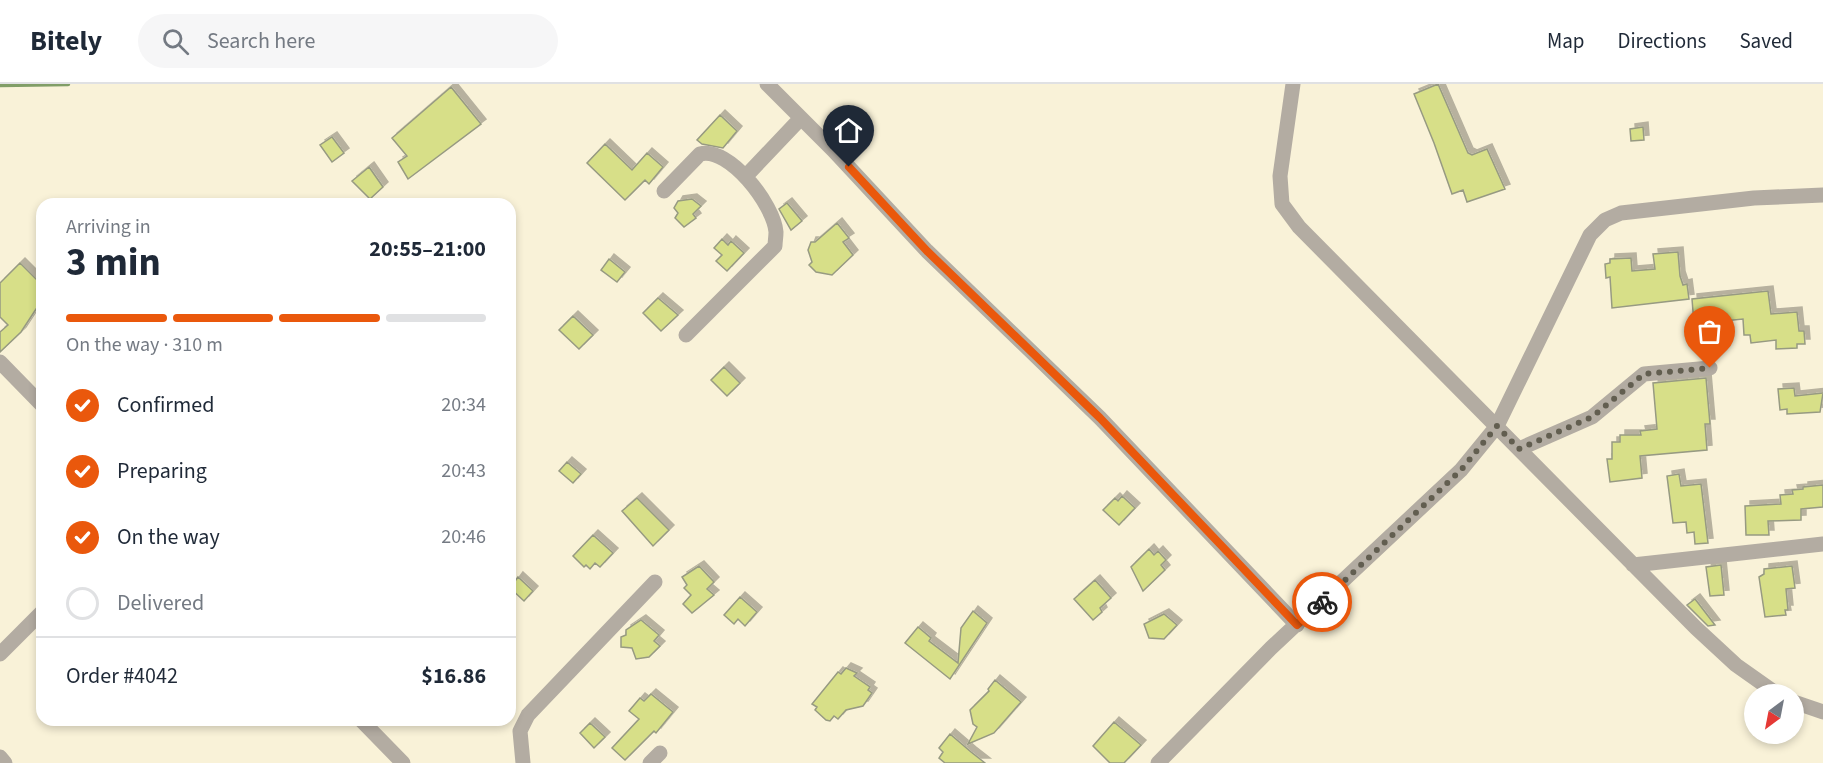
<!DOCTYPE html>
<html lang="en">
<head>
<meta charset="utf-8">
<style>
	:root { --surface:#fff; --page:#f6f6f7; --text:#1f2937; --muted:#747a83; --line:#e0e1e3; --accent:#ea580c }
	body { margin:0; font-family:"Source Sans 3",sans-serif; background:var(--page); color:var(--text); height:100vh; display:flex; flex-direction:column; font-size:22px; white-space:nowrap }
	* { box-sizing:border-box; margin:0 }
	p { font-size:20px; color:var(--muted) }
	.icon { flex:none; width:33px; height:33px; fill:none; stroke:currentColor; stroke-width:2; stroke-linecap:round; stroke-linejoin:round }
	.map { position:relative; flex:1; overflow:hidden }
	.sheet { position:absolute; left:36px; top:114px; width:480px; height:528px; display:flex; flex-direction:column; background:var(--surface); border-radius:18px; box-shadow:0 3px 9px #0003 }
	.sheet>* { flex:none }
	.needle { width:39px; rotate:212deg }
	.controls { position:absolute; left:1744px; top:600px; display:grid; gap:12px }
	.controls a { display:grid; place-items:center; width:60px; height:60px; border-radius:50%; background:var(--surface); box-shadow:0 3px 9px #0003; font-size:30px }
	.pin { position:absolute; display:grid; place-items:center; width:51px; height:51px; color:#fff; margin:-62px -26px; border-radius:50% 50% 50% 0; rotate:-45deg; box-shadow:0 0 6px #0007 }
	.pin .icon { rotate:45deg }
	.courier { position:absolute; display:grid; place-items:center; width:60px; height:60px; margin:-30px; border:4px solid #ea580c; border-radius:50%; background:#fff; color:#222; box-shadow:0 2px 8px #0007 }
	.summary em { font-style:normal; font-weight:700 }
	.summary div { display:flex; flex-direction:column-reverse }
	.summary { display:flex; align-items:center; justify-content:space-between; height:102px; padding:0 30px }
	h1 { font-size:39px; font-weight:700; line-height:45px }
	.bar { display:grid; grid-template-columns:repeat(4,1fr); gap:9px 6px; align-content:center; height:72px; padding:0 30px }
	.bar i { height:8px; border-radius:4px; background:var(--line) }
	.bar .current { background:var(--accent) }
	.bar p { grid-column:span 4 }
	.line { display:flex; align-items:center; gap:15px; padding:0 30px; border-top:2px solid var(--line) }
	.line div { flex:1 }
	ol { padding:0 30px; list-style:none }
	li { display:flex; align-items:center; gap:18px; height:66px }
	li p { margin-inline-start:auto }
	li .icon { padding:6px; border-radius:50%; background:var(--accent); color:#fff; stroke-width:4 }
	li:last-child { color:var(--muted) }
	li i { width:33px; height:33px; border:3px solid var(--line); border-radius:50% }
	header { display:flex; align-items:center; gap:36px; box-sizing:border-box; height:84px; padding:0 30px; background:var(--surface); border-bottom:2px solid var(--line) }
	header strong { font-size:28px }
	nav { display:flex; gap:33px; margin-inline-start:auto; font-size:21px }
	.search { width:420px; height:54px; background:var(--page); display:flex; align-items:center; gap:15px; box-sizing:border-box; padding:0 21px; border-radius:33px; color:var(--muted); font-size:22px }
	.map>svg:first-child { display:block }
</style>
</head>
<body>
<header>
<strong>Bitely</strong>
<div class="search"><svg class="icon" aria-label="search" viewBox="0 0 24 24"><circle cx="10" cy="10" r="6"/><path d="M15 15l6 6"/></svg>Search here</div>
<nav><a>Map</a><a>Directions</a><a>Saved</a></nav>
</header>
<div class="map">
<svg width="1823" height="679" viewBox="0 0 1823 679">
	<defs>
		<filter id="shadow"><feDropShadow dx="5" dy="-5" stdDeviation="0" flood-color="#0004"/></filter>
	</defs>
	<rect width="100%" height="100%" fill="#f9f2d8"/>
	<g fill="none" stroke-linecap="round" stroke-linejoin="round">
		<path stroke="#819e67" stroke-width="4.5" d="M 0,1 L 68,0"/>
	</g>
	<path fill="#d7df88" stroke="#979a82" stroke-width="1.5" filter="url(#shadow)" d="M 1438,0 L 1468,69 L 1472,71 L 1487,65 L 1505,105 L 1467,118 L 1463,106 L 1452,110 L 1434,59 L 1414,10 Z
		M 451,3 L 481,40 L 408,95 L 398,78 L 407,72 L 392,54 Z
		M 720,31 L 737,47 L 723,64 L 702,60 L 697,56 Z
		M 1643,43 L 1644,56 L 1631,57 L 1630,45 Z
		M 332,53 L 344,69 L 332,78 L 320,61 Z
		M 605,60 L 632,86 L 647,69 L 663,83 L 649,100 L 645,96 L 625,116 L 587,79 Z
		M 369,83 L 383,103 L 370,115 L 352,97 Z
		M 692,115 L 701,122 L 693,130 L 696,134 L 684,143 L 675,134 L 678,129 L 674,124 L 678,117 Z
		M 787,119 L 802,137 L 791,146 L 779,125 Z
		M 837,139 L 849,154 L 843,158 L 853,171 L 832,191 L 816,188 L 809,181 L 812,178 L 808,166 L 811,158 L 815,158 Z
		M 722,155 L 728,161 L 731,157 L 744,169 L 727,187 L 716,177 L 722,171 L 714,164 Z
		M 1678,168 L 1680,192 L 1683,201 L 1687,200 L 1689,215 L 1612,224 L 1610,193 L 1606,194 L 1605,180 L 1610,179 L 1610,175 L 1631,174 L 1632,187 L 1655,185 L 1653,170 Z
		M 609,175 L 625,188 L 617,198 L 601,186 Z
		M 20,179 L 42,201 L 42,229 L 36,225 L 21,248 L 0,268 L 0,248 L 8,241 L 0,233 L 0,199 Z
		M 1768,207 L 1771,230 L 1797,228 L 1799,247 L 1804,247 L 1805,260 L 1797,260 L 1797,264 L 1776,265 L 1776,256 L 1751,259 L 1750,251 L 1744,251 L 1743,235 L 1694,240 L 1692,215 Z
		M 658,214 L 678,231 L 661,247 L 643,229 Z
		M 573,232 L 593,251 L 579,265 L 559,246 Z
		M 724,283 L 740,299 L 727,312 L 711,296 Z
		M 1706,294 L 1710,340 L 1705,340 L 1707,366 L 1640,372 L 1642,394 L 1610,398 L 1607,375 L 1612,375 L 1612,358 L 1620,358 L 1620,351 L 1641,351 L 1640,347 L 1657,345 L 1653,299 Z
		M 1794,304 L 1795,312 L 1823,309 L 1820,328 L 1787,330 L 1787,325 L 1780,326 L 1778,305 Z
		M 567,378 L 581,390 L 573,399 L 559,387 Z
		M 1679,390 L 1681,402 L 1701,400 L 1708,459 L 1695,460 L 1694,448 L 1687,449 L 1686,438 L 1673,439 L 1667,392 Z
		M 1823,401 L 1823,423 L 1801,425 L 1801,436 L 1768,437 L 1769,451 L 1746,451 L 1745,422 L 1781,420 L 1780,411 L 1793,410 L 1792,406 L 1803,405 L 1803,403 Z
		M 1122,412 L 1135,424 L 1119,441 L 1103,426 L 1115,414 L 1118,417 Z
		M 637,414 L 669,446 L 653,462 L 622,427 Z
		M 593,451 L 613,469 L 600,483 L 595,479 L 590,485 L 586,481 L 584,483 L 573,472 Z
		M 1149,465 L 1154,471 L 1158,467 L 1166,476 L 1161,481 L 1165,486 L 1143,507 L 1131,483 Z
		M 1721,481 L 1724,511 L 1710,512 L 1706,483 Z
		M 699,482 L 714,498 L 707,505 L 714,511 L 692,529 L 683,520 L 691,511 L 684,504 L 687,501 L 682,493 Z
		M 1792,482 L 1795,504 L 1786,505 L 1788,526 L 1785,526 L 1786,531 L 1765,533 L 1759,493 L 1764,490 L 1764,485 Z
		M 518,493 L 533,507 L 524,517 L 510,504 Z
		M 1095,496 L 1111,514 L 1100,524 L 1102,528 L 1093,536 L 1074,515 Z
		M 740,513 L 757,528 L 745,542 L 738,535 L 734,540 L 724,531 Z
		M 1695,515 L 1715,541 L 1708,542 L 1687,521 Z
		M 973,527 L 987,539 L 950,595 L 905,559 L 918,543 L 931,554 L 929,557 L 958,579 L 961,544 Z
		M 1164,530 L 1177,541 L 1164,555 L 1149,554 L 1144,540 Z
		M 641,536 L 659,551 L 654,557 L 660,562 L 649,573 L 636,575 L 632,564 L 621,563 L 621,553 L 626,551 L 626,546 Z
		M 846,584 L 857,589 L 854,592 L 870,603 L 868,606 L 872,609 L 863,622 L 846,626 L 838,635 L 834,632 L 830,637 L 826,636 L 815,626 L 817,623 L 812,620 L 838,588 L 841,590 Z
		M 995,596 L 1021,618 L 994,649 L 968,660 L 977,643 L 973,640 L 970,626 L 989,607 L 988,605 Z
		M 651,610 L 673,628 L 656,649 L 654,647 L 625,676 L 612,664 L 639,635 L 629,627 L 640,614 L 644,617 Z
		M 1114,638 L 1141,661 L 1124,679 L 1110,679 L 1093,662 Z
		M 590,639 L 605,653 L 594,664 L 580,649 Z
		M 950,650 L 971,668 L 985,679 L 945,679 L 939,674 L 943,668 L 939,664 Z"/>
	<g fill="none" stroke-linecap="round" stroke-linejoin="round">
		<path stroke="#b3aca2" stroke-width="15" d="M 767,0 L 833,66 L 927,167 L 1100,334 L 1297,541
			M 1293,0 L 1280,92 L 1282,120 L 1299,143 L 1696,544 L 1736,581 L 1777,610
			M 746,92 L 801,34
			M 664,107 L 700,70 C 729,62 774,121 776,148 C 776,153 775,158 775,162 L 686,251
			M 0,278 L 42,321
			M 1519,365 L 1592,333 L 1644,290 L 1710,284
			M 1633,481 L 1823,460
			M 0,570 L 42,528
			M 1794,618 L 1823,628
			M 361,636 L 403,679
			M 0,673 L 5,679
			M 523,679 L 520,647 L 528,631 L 655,498
			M 650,679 L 660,669
			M 1158,679 L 1271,564 L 1461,386 L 1497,342 L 1590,151 L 1605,136 L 1621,129 L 1754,114 L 1823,111"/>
	</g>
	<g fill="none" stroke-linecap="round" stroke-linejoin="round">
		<path stroke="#625e50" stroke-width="6" stroke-dasharray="0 10.8" d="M 1322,518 L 1461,386 L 1497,342 L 1519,365 L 1592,333 L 1644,290 L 1710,284"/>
		<path stroke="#ea580c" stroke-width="8" d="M 849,83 L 927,167 L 1100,334 L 1297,541 L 1322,518"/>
	</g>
</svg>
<div class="controls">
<a><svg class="needle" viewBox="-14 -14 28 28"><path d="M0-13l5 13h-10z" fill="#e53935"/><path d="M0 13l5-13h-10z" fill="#747a83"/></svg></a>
</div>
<div class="pin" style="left:1710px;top:284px;background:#ea580c"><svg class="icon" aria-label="bag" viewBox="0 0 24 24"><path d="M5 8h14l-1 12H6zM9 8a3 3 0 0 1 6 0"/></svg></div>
<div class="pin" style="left:849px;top:83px;background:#1f2937"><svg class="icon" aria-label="home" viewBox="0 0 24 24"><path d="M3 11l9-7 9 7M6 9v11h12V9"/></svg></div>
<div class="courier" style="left:1322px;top:518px"><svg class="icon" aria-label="bike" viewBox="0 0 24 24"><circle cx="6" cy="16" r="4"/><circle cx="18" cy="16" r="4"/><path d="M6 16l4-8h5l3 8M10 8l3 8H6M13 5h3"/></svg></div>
<section class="sheet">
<div class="summary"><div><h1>3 min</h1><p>Arriving in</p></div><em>20:55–21:00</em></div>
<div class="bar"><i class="current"></i><i class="current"></i><i class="current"></i><i></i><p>On the way · 310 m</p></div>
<ol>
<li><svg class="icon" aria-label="check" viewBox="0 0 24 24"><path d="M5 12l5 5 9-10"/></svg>Confirmed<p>20:34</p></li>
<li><svg class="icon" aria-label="check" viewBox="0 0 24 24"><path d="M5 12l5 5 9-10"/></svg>Preparing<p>20:43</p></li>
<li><svg class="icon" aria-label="check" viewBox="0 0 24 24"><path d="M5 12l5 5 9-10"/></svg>On the way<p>20:46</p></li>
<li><i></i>Delivered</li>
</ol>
<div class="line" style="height:78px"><div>Order #4042</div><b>$16.86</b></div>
</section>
</div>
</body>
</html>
